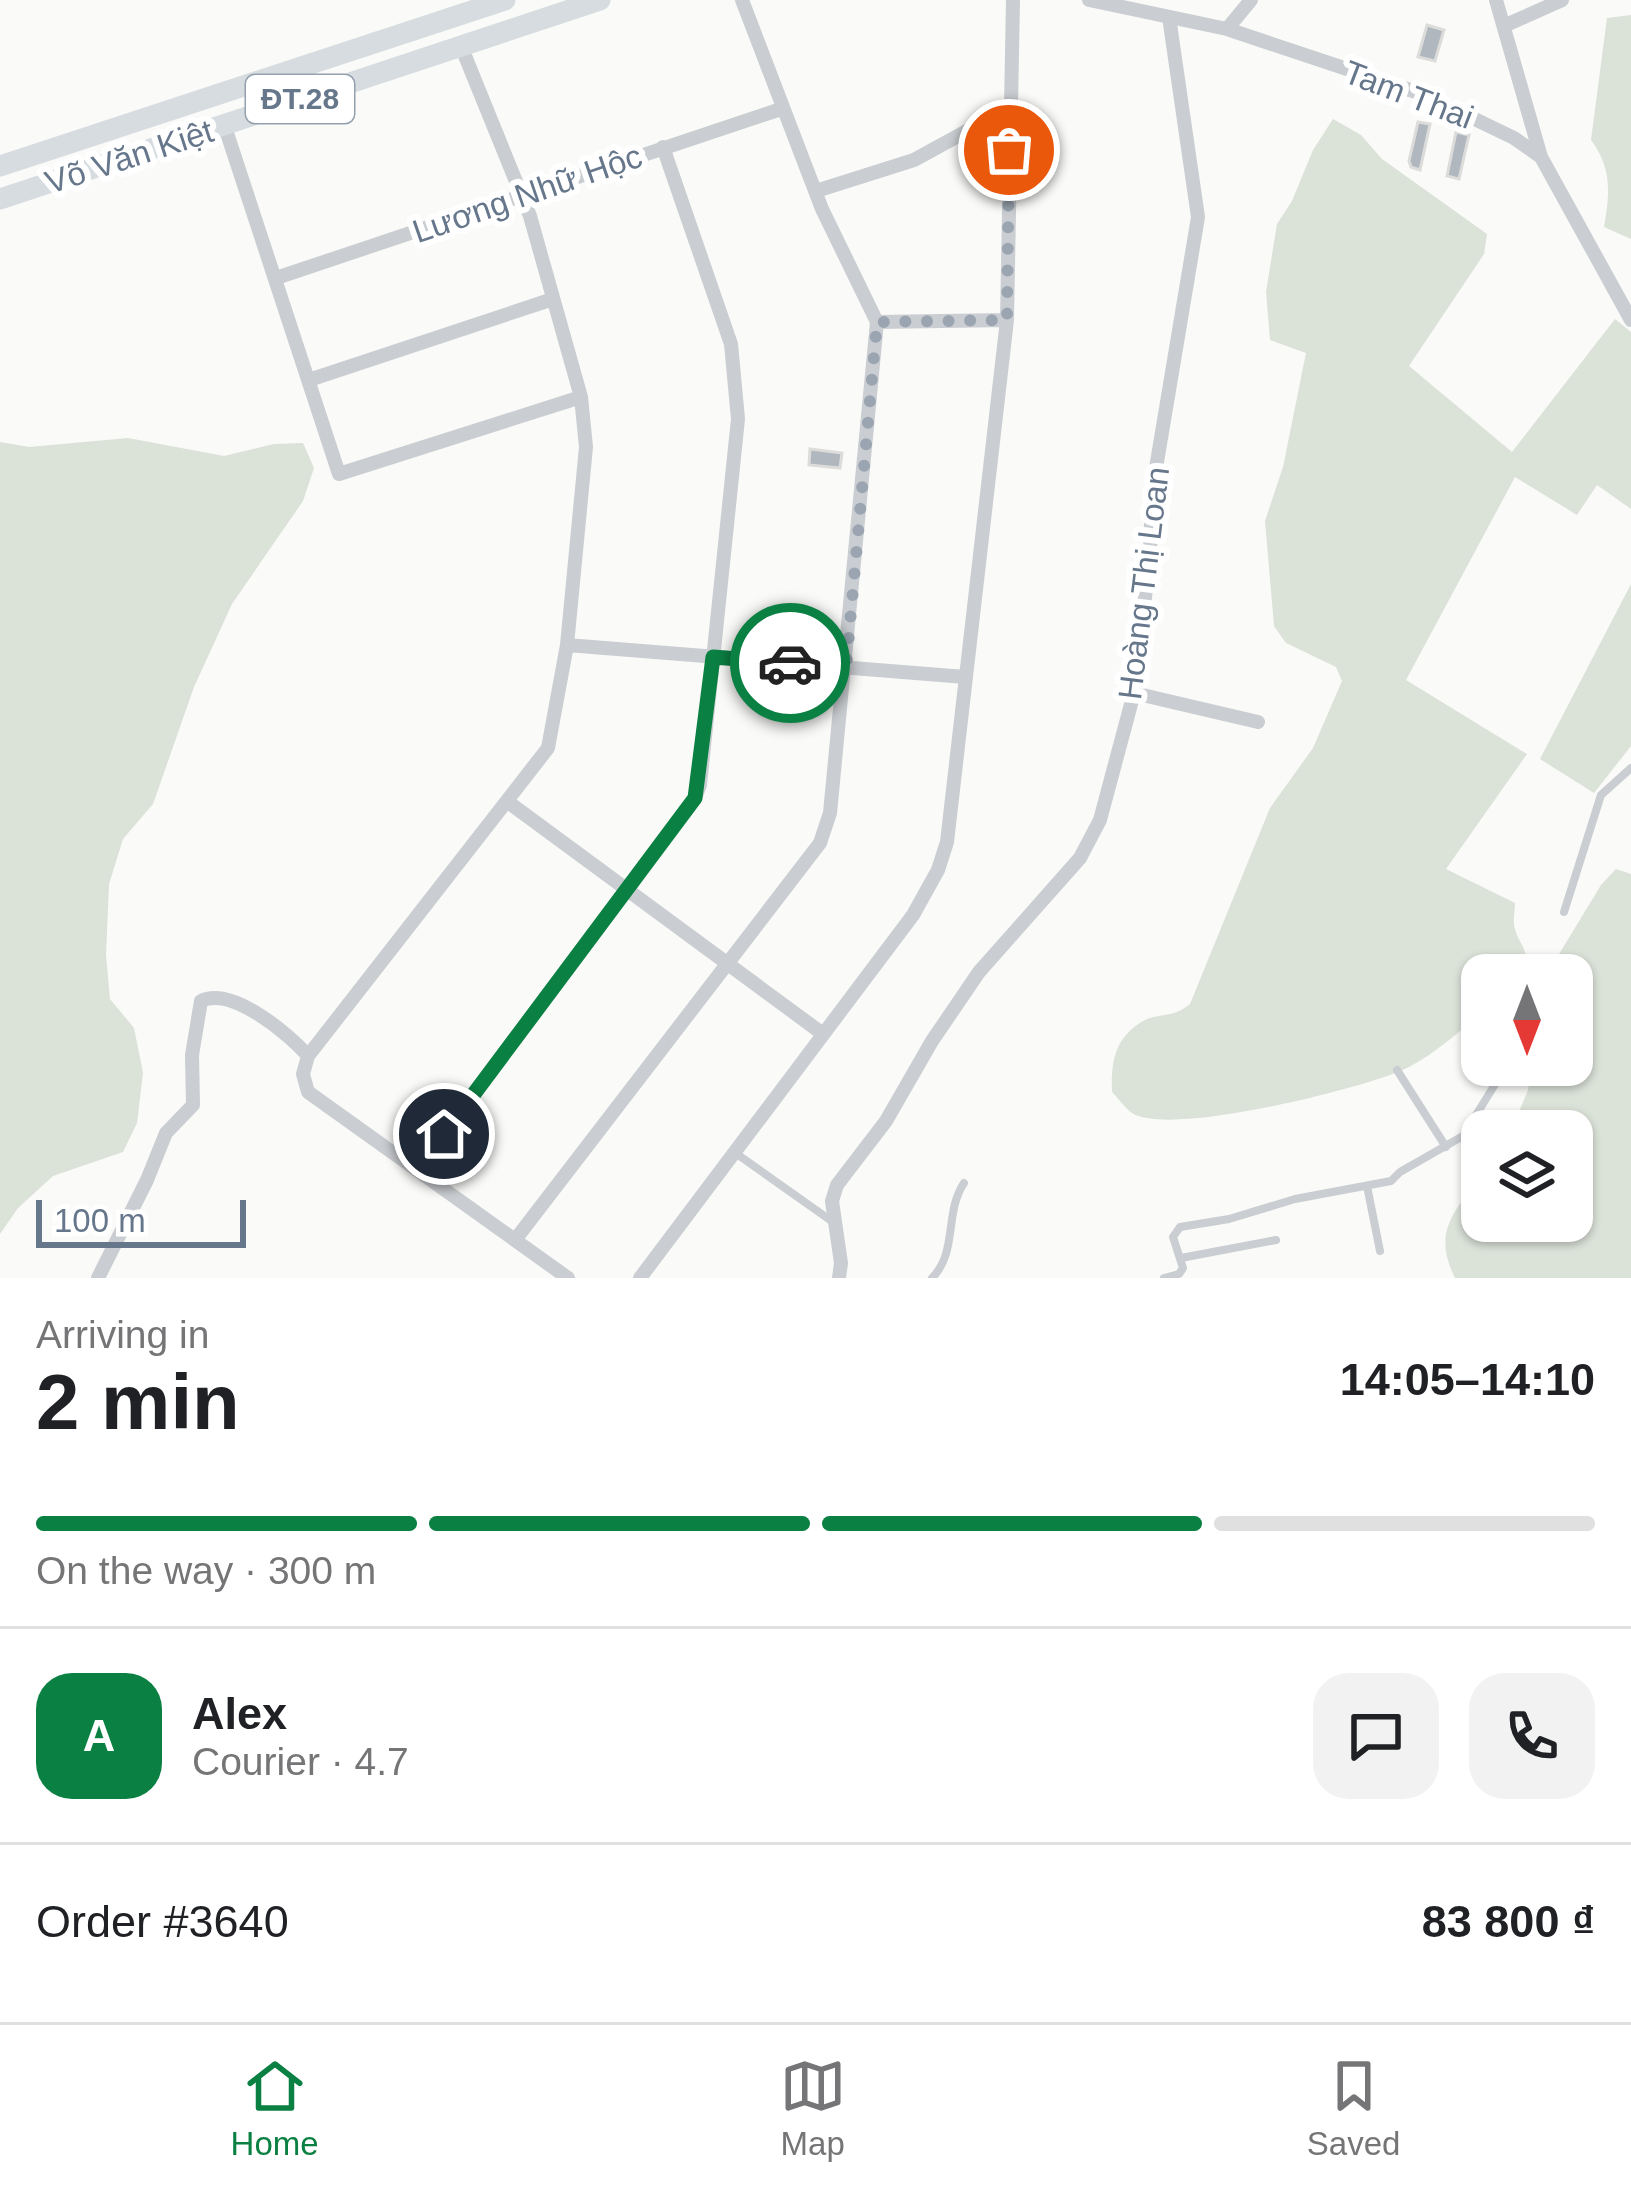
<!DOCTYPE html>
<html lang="en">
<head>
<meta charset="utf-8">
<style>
	:root { --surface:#fff; --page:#f2f2f2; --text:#202124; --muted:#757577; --line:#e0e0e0; --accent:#0b8043 }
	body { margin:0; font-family:Arial,sans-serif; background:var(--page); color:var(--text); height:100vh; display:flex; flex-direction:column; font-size:45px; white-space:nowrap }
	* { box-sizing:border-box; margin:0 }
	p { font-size:39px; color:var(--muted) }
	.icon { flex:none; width:66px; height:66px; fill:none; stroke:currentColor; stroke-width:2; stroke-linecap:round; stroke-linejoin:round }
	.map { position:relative; height:1278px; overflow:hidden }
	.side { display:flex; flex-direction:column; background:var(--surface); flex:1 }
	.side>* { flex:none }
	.needle { width:78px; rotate:180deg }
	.fabs { position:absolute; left:1461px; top:954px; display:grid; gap:24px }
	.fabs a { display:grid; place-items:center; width:132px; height:132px; border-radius:24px; background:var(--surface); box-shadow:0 3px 9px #0004; font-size:60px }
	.scale { position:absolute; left:36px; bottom:30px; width:210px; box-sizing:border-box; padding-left:12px; border:6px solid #66778b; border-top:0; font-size:33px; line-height:42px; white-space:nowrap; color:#66778b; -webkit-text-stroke:9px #fff; paint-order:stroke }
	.pin { position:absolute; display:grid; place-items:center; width:102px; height:102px; color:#fff; margin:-51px; border:6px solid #fff; border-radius:50%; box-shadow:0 3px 12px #0007 }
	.courier { position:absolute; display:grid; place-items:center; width:120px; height:120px; margin:-60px; border:9px solid #0b8043; border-radius:50%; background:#fff; color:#222; box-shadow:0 3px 15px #0007 }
	.summary em { font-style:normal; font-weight:800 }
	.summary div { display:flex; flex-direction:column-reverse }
	.summary { display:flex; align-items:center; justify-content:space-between; height:204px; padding:0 36px }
	h1 { font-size:78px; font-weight:800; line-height:90px }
	.bar { display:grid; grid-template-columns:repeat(4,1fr); gap:18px 12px; align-content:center; height:144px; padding:0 36px }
	.bar i { height:15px; border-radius:9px; background:var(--line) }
	.bar .current { background:var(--accent) }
	.bar p { grid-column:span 4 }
	.line { display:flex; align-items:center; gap:30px; padding:0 36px; border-top:3px solid var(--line) }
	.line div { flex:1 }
	.round { display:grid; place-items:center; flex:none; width:126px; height:126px; border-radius:36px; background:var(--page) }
	.menu { display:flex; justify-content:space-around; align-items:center; height:168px; border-top:3px solid var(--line); background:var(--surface); font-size:33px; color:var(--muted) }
	.menu a { display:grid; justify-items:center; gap:6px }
	.menu .current { color:var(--accent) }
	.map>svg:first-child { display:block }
</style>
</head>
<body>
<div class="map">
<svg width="1631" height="1278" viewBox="0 0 1631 1278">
	<rect width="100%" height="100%" fill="#fafaf8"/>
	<path fill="#dbe2d8" d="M 1631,15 L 1631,239 L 1604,227 C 1610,193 1612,168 1591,140 L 1607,18 Z
		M 1333,119 L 1361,135 L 1382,159 L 1487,234 L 1484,254 L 1409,366 L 1512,452 L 1615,319 L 1631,332 L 1631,509 L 1597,485 L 1577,515 L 1515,477 L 1406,680 L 1527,754 L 1446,869 L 1515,903 C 1515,911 1513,918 1514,925 C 1517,945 1534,950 1521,975 L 1482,975 L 1482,1013 C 1456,1034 1428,1060 1398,1072 C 1353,1090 1170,1137 1132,1113 C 1125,1108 1118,1098 1112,1092 C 1111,1063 1114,1038 1143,1021 C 1160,1012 1172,1019 1190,1004 L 1270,808 L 1313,748 L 1342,681 L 1336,667 L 1286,643 L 1274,626 L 1265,521 L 1283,467 L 1306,353 L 1270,340 L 1266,292 L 1277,224 L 1292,201 L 1313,150 Z
		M 128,438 L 224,456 L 274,444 L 303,443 L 314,468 L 303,501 L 232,604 L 194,687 L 153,804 L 123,839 L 109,884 L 106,955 L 110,999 L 134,1028 L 143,1073 L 137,1123 L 123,1152 L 53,1176 L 18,1208 L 0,1234 L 0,442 L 29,447 Z
		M 1631,584 L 1631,746 L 1594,793 L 1540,759 Z
		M 1616,869 L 1631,874 L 1631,1278 L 1455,1278 C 1432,1231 1454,1212 1482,1175 L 1482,1221 L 1572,1221 L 1572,1131 L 1511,1131 L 1528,1090 L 1532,1065 L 1572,1065 L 1572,975 L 1550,975 L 1550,969 L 1601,885 Z"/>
	<path fill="#b0b7bf" stroke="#dcdcda" stroke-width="3" d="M 1427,25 L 1444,30 L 1435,61 L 1418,57 Z
		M 1418,122 L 1430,124 L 1420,170 L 1411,167 L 1409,161 Z
		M 1456,132 L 1469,135 L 1459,179 L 1447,176 Z
		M 810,449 L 842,453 L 840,468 L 809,465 Z"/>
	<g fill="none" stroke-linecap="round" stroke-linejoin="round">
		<path stroke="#cacdd1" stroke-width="8" d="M 1564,912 L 1601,795 L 1631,768
			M 1397,1070 L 1446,1147
			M 734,1152 L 833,1222
			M 1367,1186 L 1380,1251
			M 1181,1258 L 1276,1240
			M 932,1278 C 958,1252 944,1213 964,1183
			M 1164,1278 L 1179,1274 L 1183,1268 L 1173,1237 L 1180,1227 L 1229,1219 L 1295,1199 L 1391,1181 L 1400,1172 L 1463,1136 L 1507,1065"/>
		<path stroke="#cacdd1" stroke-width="14" d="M 1089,0 L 1227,29 L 1425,95 L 1514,138 L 1541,157 L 1631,320
			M 1496,0 L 1541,157
			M 1506,25 L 1562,0
			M 1227,29 L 1251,0
			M 461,46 L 530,216 L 581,397 L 586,447 L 567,645 L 548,748 L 308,1056 L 303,1074 L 308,1092 L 568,1278
			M 224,124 L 339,474 L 581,397
			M 816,191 L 914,160 L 1009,108
			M 276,278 L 781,109
			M 877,322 L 1007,320
			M 309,380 L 553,299
			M 567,645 L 965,677
			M 1134,693 L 1258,722
			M 508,802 L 823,1034
			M 417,1169 L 695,798 L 700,785 L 738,419 L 731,344 L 663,147
			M 515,1240 L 820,843 L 830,813 L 877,322 L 822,209 L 742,0
			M 98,1278 L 147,1180 L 166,1133 L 193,1105 L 192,1055 L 201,1001 C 232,986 289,1034 308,1056
			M 640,1278 L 913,915 L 938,870 L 947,842 L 1007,320 L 1013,0
			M 839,1278 L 841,1263 L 832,1201 L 837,1185 L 886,1121 L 932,1041 L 979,972 L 1080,858 L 1100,820 L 1134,693 L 1150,554 L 1152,492 L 1198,217 L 1169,17"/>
		<path stroke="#d6dce0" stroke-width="21" d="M 0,166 L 505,0
			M 0,199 L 600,0"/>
	</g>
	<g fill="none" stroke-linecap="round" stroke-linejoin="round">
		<path stroke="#9aa5b1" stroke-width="12" stroke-dasharray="0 21.6" d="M 790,663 L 846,668 L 877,322 L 1007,320 L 1009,150"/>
		<path stroke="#0b8043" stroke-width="15" d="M 444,1134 L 695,798 L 713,657 L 790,663"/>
	</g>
	<g text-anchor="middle" stroke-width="12" stroke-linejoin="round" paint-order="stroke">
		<rect fill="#fff" stroke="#94a0ae" stroke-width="3" x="246" y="75" width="108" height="48" rx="9"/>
		<g font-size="30" font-weight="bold" fill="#66778b">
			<text x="300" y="109">ĐT.28</text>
		</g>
		<g font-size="33" fill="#66778b" stroke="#fff">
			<text transform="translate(1409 94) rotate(21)" y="12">Tam Thai</text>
			<text transform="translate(129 156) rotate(-18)" y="12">Võ Văn Kiệt</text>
			<text transform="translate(527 193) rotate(-19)" y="12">Lương Nhữ Hộc</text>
			<text transform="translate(1143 583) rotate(-83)" y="12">Hoàng Thị Loan</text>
		</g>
	</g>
</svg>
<div class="fabs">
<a><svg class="needle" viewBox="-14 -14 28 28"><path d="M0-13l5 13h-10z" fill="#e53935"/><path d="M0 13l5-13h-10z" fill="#757577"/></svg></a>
<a><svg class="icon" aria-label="layers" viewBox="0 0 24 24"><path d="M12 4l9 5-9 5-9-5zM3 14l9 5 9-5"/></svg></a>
</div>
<div class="scale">100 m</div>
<div class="pin" style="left:1009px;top:150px;background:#ea580c"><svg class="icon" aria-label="bag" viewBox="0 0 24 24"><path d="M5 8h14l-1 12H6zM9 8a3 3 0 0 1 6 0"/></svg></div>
<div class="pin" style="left:444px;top:1134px;background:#1f2937"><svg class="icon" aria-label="home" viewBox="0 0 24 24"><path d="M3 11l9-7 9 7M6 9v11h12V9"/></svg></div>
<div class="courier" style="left:790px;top:663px"><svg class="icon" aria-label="car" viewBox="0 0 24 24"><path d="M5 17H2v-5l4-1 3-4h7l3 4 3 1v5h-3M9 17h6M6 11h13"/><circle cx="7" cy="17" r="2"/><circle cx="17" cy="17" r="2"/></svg></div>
</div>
<section class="side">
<div class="summary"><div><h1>2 min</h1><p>Arriving in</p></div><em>14:05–14:10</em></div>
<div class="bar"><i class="current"></i><i class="current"></i><i class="current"></i><i></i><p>On the way · 300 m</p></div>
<div class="line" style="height:216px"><b class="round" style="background:var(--accent);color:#fff">A</b><div><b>Alex</b><p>Courier · 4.7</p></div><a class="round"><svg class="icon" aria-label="chat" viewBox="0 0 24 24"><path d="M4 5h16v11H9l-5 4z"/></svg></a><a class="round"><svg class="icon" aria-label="phone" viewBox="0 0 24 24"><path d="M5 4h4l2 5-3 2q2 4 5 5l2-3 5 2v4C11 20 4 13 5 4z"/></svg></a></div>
<div class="line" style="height:156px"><div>Order #3640</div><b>83 800 ₫</b></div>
</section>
<nav class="menu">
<a class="current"><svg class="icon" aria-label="home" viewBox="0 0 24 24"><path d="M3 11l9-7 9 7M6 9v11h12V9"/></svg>Home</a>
<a><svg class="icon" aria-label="map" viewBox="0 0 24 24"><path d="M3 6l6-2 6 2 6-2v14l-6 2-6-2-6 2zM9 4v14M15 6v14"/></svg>Map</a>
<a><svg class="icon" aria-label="saved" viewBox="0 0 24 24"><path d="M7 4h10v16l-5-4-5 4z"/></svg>Saved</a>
</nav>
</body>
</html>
